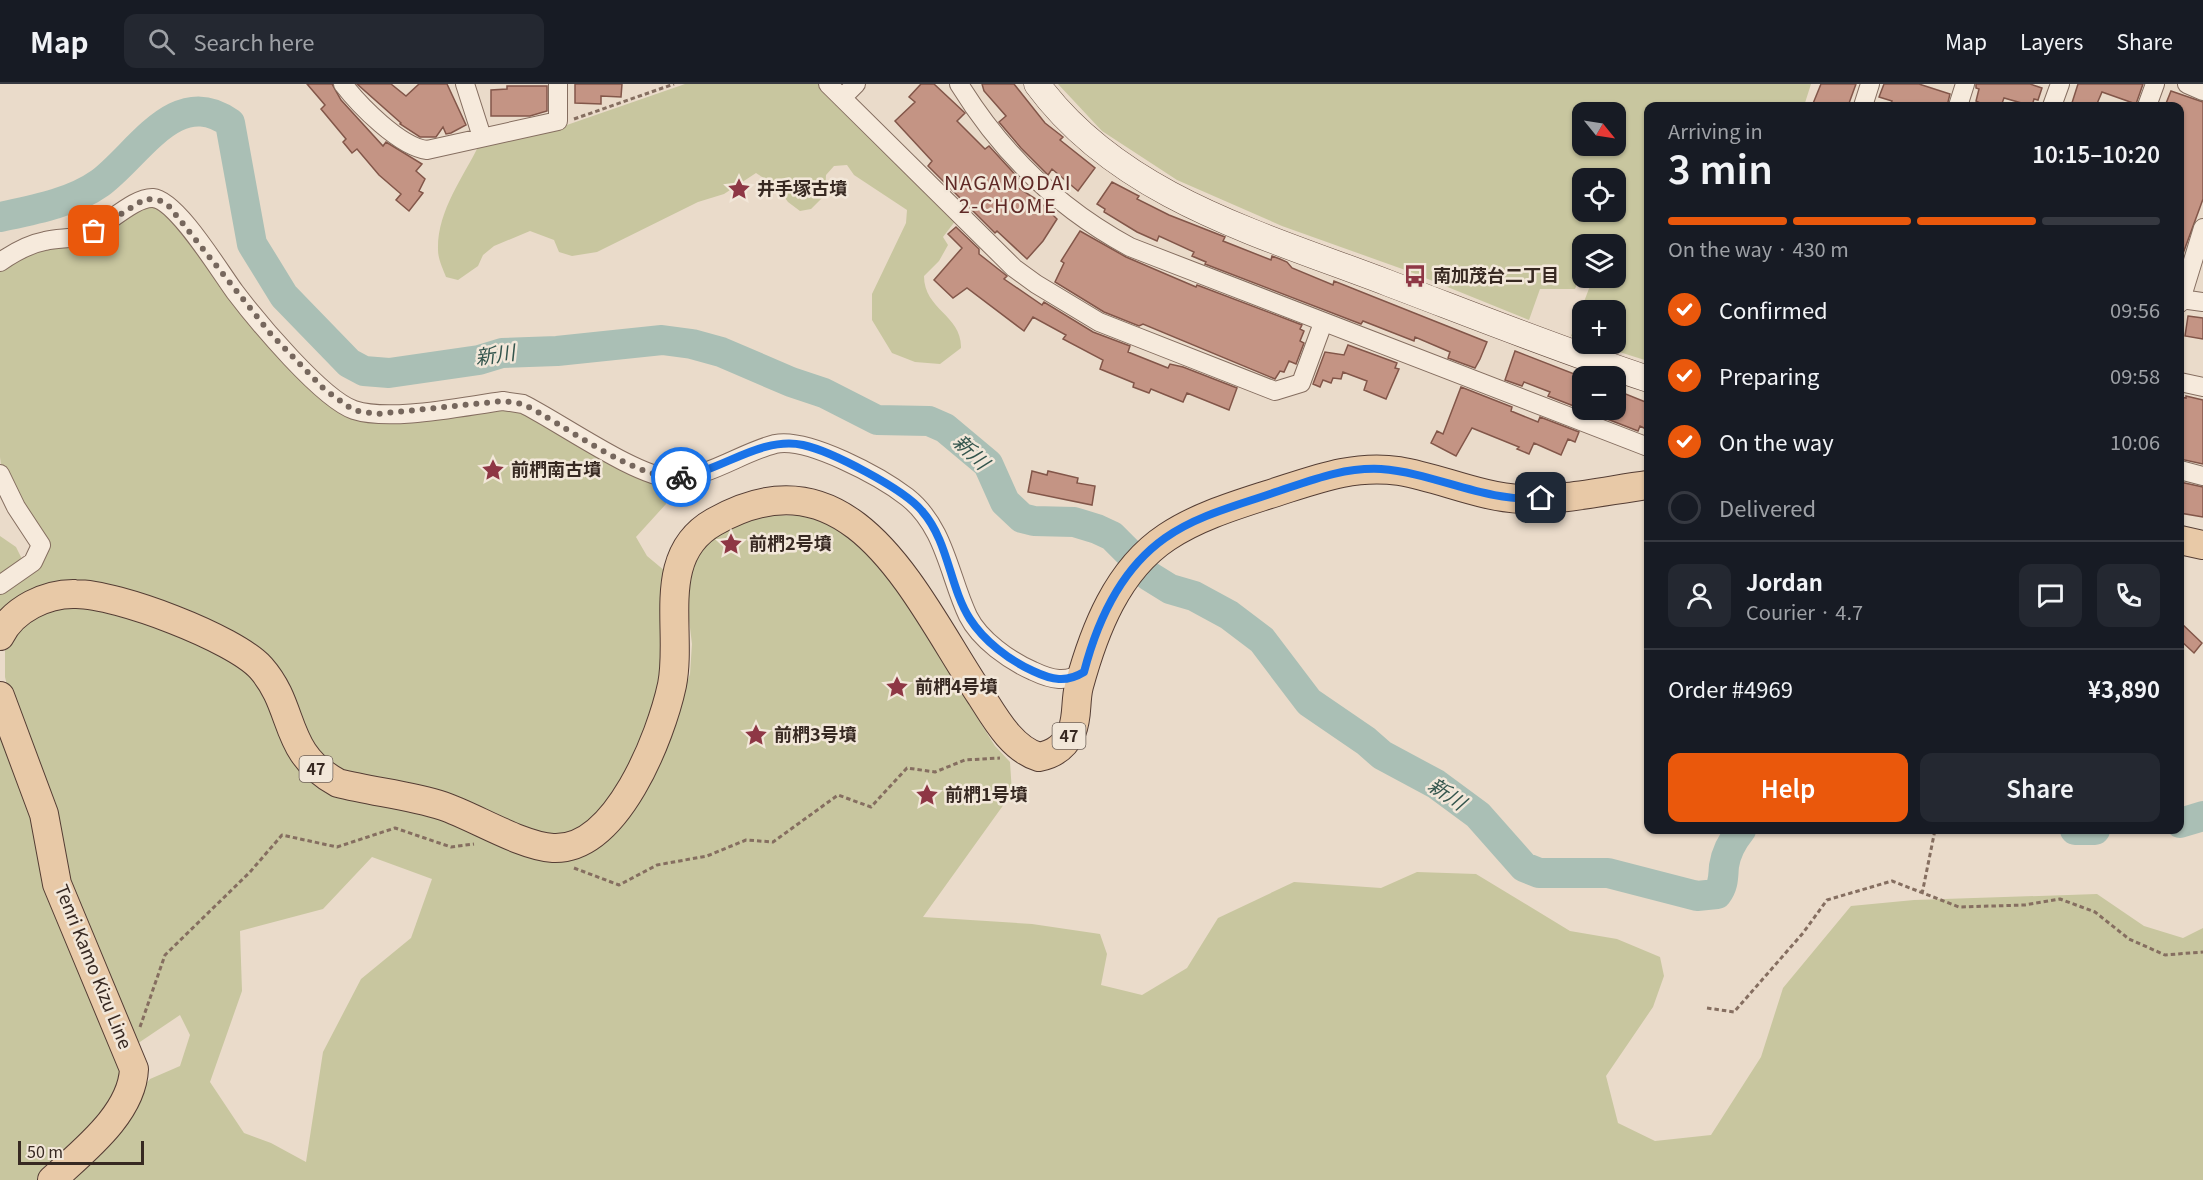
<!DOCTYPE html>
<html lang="en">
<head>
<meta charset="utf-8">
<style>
	:root { --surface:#171b24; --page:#242831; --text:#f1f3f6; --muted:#9ea1a6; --line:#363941; --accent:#ea580c }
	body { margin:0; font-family:Georgia,"Noto Sans JP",serif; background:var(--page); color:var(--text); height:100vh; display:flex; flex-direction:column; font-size:22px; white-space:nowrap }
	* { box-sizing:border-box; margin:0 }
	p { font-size:20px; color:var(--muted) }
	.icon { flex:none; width:33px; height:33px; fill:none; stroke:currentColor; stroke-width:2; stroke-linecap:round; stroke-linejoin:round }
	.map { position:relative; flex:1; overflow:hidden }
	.panel { position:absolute; left:1644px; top:18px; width:540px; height:732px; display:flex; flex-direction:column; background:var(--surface); border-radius:12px; box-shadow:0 2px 4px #0004 }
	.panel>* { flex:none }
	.needle { width:39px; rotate:120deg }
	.fabs { position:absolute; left:1572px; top:18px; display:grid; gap:12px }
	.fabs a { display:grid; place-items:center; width:54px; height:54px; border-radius:12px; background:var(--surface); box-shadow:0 2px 4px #0004; font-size:30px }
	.scale { position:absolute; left:18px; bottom:15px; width:126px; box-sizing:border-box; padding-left:6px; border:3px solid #372922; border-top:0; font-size:16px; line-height:21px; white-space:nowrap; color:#372922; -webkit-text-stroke:4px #f2e7d9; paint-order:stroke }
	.pin { position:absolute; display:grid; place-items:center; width:51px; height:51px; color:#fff; margin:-26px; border-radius:12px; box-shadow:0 3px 9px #0006 }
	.courier { position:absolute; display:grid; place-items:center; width:60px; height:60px; margin:-30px; border:4px solid #1a73e8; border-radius:50%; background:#fff; color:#222; box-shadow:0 2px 8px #0007 }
	.head em { font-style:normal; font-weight:600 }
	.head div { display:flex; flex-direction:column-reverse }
	.head { display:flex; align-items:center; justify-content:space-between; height:102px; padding:0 24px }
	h1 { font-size:39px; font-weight:600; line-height:45px }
	.bar { display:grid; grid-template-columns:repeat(4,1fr); gap:9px 6px; align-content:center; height:72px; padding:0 24px }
	.bar i { height:8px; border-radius:4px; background:var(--line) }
	.bar .active { background:var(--accent) }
	.bar p { grid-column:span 4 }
	.line { display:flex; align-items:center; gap:15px; padding:0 24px; border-top:2px solid var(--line) }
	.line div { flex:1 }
	.round { display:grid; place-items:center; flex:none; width:63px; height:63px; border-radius:12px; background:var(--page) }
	ol { padding:0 24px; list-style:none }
	li { display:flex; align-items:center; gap:18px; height:66px }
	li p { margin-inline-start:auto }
	li .icon { padding:6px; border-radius:50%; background:var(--accent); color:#fff; stroke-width:4 }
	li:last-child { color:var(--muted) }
	li i { width:33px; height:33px; border:3px solid var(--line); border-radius:50% }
	.button { display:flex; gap:12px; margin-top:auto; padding:12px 24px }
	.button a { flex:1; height:69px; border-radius:12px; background:var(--accent); color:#fff; font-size:24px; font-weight:600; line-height:69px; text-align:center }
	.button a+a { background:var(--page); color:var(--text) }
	header { display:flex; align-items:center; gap:36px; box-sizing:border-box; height:84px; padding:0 30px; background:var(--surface); border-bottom:2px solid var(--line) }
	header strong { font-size:28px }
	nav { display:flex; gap:33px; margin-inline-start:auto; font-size:21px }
	.search { width:420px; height:54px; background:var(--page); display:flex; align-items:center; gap:15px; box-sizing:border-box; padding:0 21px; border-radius:12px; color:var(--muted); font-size:22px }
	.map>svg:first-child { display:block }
</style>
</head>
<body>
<header>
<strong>Map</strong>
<div class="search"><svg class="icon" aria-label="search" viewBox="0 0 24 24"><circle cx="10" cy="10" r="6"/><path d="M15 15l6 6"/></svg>Search here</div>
<nav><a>Map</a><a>Layers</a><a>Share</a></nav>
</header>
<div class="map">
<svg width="2203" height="1096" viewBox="0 0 2203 1096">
	<rect width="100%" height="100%" fill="#eadbca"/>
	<path fill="#c8c69f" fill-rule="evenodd" d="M 685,0 L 822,0 L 956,136 L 943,153 L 948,161 L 939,177 L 924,192 C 924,226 962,231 961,264 L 940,280 L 915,278 L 892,269 L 872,236 L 872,210 L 906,139 L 907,126 L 854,91 L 847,81 L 834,82 L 826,91 L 825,111 L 811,125 L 800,127 L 788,118 L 777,103 L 756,89 L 724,110 L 698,118 L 597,168 L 572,172 L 559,168 L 554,156 L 530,147 L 494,162 L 483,171 L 478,182 L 458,196 L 446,193 C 443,185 438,175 438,166 C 437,127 463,94 479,61 L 564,42 Z
		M 1058,0 L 1811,0 L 1804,22 L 1648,22 L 1648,277 L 1594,260 L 1616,260 L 1616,226 L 1582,226 L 1582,256 L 1571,252 L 1593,194 L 1616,194 L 1616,160 L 1582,160 L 1582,186 L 1575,205 L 1540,205 L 1529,236 L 1408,187 L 1282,142 L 1177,96 L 1102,47 ZM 1616,28 L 1616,62 L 1582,62 L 1582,28 ZM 1616,94 L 1616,128 L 1582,128 L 1582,94 Z
		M 157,120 L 342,325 L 506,322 L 671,397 L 666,420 L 636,453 L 647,472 L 665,487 L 664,583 L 652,640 L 621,704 L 590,741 L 556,753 L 359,695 L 318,673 L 294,615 L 103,504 L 0,531 L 0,452 L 16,463 L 23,477 L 38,479 L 2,389 L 0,373 L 0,182 Z
		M 755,431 L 825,432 L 882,481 L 995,662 L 1010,678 L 1012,709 L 923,833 L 1032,840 L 1100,850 L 1107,870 L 1101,901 L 1142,911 L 1187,884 L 1218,834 L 1294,798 L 1381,804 L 1417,788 L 1476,790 L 1570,847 L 1617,855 L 1660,873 L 1664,892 L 1653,923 L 1606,992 L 1618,1039 L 1655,1057 L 1711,1051 L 1761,973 L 1783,904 L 1851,822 L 1914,816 L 2097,810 L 2144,842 L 2183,854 L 2203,844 L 2203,1096 L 62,1096 L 150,995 L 180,982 L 190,951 L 180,931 L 131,964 L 62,797 L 12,622 L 5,593 L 5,565 L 15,544 L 65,519 L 154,539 L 237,577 L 261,603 L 294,675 L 561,774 L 671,642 L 690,590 L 692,560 L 686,511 L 689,486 L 708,454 ZM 372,773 L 432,795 L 411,854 L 361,895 L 323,968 L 306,1078 L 271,1059 L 244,1049 L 210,998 L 242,907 L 240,847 L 323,825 Z
		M 0,646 L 127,983 L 124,1002 L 43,1096 L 0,1096 Z"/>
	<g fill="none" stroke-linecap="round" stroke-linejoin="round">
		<path stroke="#aabfb5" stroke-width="30" d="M 0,133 C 33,126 72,119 100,99 C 139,70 176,0 230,39 L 252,160 L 284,212 L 349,279 L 364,287 L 389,289 L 479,276 L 502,269 L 557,267 L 662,256 L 692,260 L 721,268 L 791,298 L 824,309 L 877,336 L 929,337 L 945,344 L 988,380 L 1005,418 L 1022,434 L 1034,437 L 1074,438 L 1097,445 L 1112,452 L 1128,468
			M 1149,492 L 1170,505 L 1194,512 L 1229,531 L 1262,556 L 1309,618 L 1366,657 L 1382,671 L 1436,700 L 1478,731 L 1524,783 L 1539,789 L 1608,789 L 1697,812 L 1717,810 C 1724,801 1723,792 1724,782 C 1726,768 1733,756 1741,746
			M 2180,739 L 2203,732
			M 2075,746 L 2095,746"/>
	</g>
	<path fill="#c49484" stroke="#825649" stroke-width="1.5" d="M 307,0 L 332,0 L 341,16 L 383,62 L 386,58 L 422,80 L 416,87 L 425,95 L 419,107 L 423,109 L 409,127 L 396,116 L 401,110 L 379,91 L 357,65 L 352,69 L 343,58 L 346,55 L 321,25 L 325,21 Z
		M 357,0 L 391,0 L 406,12 L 419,0 L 447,0 L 466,41 L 451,49 L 446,50 L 443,43 L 436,53 L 420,53 L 400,40 L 401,39 Z
		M 575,0 L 622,0 L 621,13 L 601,12 L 601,20 L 575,19 Z
		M 921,0 L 934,0 L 965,29 L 957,37 L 985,65 L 989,62 L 1021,97 L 1017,103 L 1039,117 L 1057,135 L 1043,157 L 1027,175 L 997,147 L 995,149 L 928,82 L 932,77 L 895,37 L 915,18 L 909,13 Z
		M 982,0 L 1014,0 L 1045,39 L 1063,53 L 1060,56 L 1095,84 L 1078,107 L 1052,85 L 1048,91 L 1021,64 L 999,38 L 1006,32 L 984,7 Z
		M 1821,0 L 1856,0 L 1848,22 L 1812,22 Z
		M 1884,0 L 1919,0 L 1950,10 L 1947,22 L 1890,22 L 1892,17 L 1879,13 Z
		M 1976,0 L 2030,0 L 2042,4 L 2038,16 L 2034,15 L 2032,22 L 2004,14 L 2001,22 L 1986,22 L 1976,17 L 1979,5 L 1976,4 Z
		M 2078,0 L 2143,0 L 2136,20 L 2102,8 L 2096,22 L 2071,22 Z
		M 507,2 L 547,2 L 547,27 L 530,32 L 491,32 L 491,6 L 507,5 Z
		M 2171,7 L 2203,18 L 2203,115 L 2181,175 L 2180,22 L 2165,22 Z
		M 1112,98 L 1139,112 L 1137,115 L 1169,131 L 1225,153 L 1223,157 L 1271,176 L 1272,172 L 1280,175 L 1287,178 L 1292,184 L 1333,201 L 1334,197 L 1487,258 L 1480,275 L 1475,284 L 1464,280 L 1448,274 L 1450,268 L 1415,253 L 1414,257 L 1363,237 L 1361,240 L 1205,180 L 1206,178 L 1192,172 L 1194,168 L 1159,152 L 1157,157 L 1137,148 L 1104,128 L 1105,125 L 1097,120 Z
		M 956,143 L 979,165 L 979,170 L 1007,192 L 1004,195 L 1042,221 L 1044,218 L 1093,248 L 1130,262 L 1128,268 L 1168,284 L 1170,280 L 1183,283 L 1237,304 L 1229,326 L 1187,309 L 1183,318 L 1151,305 L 1149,309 L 1133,303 L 1134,299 L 1100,285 L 1103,276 L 1063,255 L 1066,251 L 1033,233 L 1024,247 L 967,204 L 953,214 L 934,196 L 962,164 L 948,150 Z
		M 1080,147 L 1126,173 L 1196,203 L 1197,201 L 1302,241 L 1300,245 L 1304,247 L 1300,257 L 1304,259 L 1296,280 L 1289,277 L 1284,288 L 1280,287 L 1275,295 L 1143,240 L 1139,242 L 1104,228 L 1055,198 L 1064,179 L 1061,177 Z
		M 2188,232 L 2203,234 L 2203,255 L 2185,252 Z
		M 1348,261 L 1397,279 L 1395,284 L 1399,285 L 1386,315 L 1364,306 L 1367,297 L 1343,288 L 1341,295 L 1333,294 L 1331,299 L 1323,296 L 1320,303 L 1313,300 L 1325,268 L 1344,271 Z
		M 1515,267 L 1582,293 L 1582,326 L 1616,326 L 1616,306 L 1648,319 L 1648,346 L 1640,342 L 1638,347 L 1548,312 L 1550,308 L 1524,298 L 1522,302 L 1505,296 Z
		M 1461,303 L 1512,323 L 1511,327 L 1538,338 L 1540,333 L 1579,348 L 1575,358 L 1568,355 L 1561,371 L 1534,359 L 1529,370 L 1517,365 L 1519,363 L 1472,344 L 1456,372 L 1431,359 L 1437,347 L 1443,350 Z
		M 2186,312 L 2203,316 L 2203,380 L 2180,375 L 2180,313 L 2186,314 Z
		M 1032,387 L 1047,391 L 1048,387 L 1078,394 L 1077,399 L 1095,402 L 1092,421 L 1028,408 Z
		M 2180,398 L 2203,403 L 2203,433 L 2180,429 Z
		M 2180,538 L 2202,559 L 2194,569 L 2180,556 Z"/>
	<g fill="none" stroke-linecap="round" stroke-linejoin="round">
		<g stroke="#856e60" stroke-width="20">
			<path id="street" d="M 343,0 C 359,21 400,63 427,66 L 558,37 L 558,0
				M 465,0 L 482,53
				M 828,0 L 1014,184 L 1036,200 L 1099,238 L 1275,307 L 1301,299 L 1323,239
				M 959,0 C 1002,70 1058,124 1130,163 L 1648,363
				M 2187,0 L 2203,7
				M 842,14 L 856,0
				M 1863,22 L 1870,0
				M 1958,22 L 1965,0
				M 2052,22 L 2060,0
				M 2147,22 L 2155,0
				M 0,178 C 13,169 29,160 45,157 C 57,154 70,155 81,152 C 103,146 132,113 153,114 C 177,116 220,188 235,208 C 257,237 322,315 354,326 C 391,338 464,322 503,317 L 523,320 C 558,337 638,394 672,394 C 709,394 740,369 775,360 C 808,353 881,393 907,413 C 945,443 949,492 968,532 C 980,556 1010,577 1033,587 C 1052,596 1066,599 1084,588
				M 2181,215 L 2203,218
				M 2180,219 L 2203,144
				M 2180,298 L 2203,303
				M 2180,386 L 2203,392
				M 0,390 L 16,423 L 41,461 L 33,478 L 0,501"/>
		</g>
		<g stroke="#674f43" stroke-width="27">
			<path id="secondary" d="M 1037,0 C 1120,113 1263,151 1388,199 C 1475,232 1560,266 1648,295"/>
		</g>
		<g stroke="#543d34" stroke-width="30">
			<path id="primary" d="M 2180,456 L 2203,461
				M 0,552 C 13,525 47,509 76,510 C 117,510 234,554 261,584 C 297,625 281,668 338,699 C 373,708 409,711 443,722 C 475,733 521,762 553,764 C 617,767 661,652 672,601 C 683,546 654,472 714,438 C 854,358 917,517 981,612 C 995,634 1012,665 1039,673 C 1055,670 1065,662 1072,647 C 1078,632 1075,617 1079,602 C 1094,547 1117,486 1167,453 C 1197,433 1233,422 1267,411 C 1312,397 1351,380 1399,387 C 1441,394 1479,413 1522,415 C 1562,417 1609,406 1648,401
				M 0,612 L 44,730 L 57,800 L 134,985 C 132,1030 83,1067 52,1096"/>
		</g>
		<path stroke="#856e60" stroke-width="3" stroke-dasharray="4.5 3" stroke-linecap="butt" d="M 574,35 L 674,0
			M 574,784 L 619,801 L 657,781 L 707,772 L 746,756 L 773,758 L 838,711 L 871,723 L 907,684 L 935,688 L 965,676 L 1000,674
			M 1922,810 L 1935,746
			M 1707,924 L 1734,928 L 1803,849 L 1827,816 L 1892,797 L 1959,823 L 2025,821 L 2060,815 L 2095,828 L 2129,855 L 2165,871 L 2203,868
			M 140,943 L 165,871 L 250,788 L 282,751 L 337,763 L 395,744 L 451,763 L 474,760"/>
		<use href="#street" stroke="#f6eadc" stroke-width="18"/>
		<use href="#secondary" stroke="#f6eadc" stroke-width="26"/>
		<use href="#primary" stroke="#e8c9a7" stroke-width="28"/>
	</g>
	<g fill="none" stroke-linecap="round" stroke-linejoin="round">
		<path stroke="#76675d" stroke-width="6" stroke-dasharray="0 10.8" d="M 94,147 L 145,115 L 159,116 L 168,121 L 270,249 L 324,305 L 353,326 L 377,330 L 503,317 L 523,320 C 562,339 640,399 681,393"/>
		<path stroke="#1a73e8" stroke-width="8" d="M 681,393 C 721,387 761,352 803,361 C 831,367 904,405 922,427 C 949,458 949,502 970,535 C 984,557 1009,576 1033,587 C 1052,596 1066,599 1084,588 C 1097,538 1121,485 1165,454 C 1196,432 1235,422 1270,410 C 1307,398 1341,383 1381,385 C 1436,389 1485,419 1541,414"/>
	</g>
	<defs>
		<g id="sight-bare" transform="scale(1.8)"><path d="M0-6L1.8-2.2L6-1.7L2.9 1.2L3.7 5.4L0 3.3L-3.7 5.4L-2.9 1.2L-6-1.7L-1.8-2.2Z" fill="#8e3745" stroke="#f2e7d9" stroke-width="2.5" paint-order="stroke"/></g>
		<g id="bus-bare" transform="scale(1.8)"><path d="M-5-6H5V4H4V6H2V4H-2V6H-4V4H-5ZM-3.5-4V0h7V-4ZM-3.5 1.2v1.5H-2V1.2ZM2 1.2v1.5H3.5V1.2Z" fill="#8e3745" stroke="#f2e7d9" stroke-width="2.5" paint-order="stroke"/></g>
	</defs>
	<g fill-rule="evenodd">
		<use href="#sight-bare" x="739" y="105"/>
		<use href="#bus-bare" x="1415" y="192"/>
		<use href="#sight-bare" x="493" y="386"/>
		<use href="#sight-bare" x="731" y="460"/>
		<use href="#sight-bare" x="897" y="603"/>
		<use href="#sight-bare" x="756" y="651"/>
		<use href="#sight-bare" x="927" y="711"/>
	</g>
	<g text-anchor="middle" stroke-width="5" stroke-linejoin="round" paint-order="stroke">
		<g fill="#f2e7d9" stroke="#6f6259" stroke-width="1.5">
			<rect x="1052.5" y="639" width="33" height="26" rx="4.5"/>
			<rect x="299.5" y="672" width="33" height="26" rx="4.5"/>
		</g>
		<g font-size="16" font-weight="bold" fill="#372922">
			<text x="1069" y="658">47</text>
			<text x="316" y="691">47</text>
		</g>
		<g font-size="18" font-weight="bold" fill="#372922" stroke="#f2e7d9" text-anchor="start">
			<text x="757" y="111">井手塚古墳</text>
			<text x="1433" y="198">南加茂台二丁目</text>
			<text x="511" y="392">前椚南古墳</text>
			<text x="749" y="466">前椚2号墳</text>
			<text x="915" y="609">前椚4号墳</text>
			<text x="774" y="657">前椚3号墳</text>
			<text x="945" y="717">前椚1号墳</text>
		</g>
		<g font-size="18" fill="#372922" stroke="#f2e7d9">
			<text transform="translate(93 883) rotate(68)" y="6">Tenri Kamo Kizu Line</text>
		</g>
		<g font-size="20" letter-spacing="1.5" fill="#5f2926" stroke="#f2e7d9">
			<text x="1008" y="106">NAGAMODAI<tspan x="1008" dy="23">2-CHOME</tspan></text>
		</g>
		<g font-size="20" font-style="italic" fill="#33554d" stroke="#f2e7d9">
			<text transform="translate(495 271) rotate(-8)" y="7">新川</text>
			<text transform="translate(971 368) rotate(44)" y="7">新川</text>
			<text transform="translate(1447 710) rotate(34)" y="7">新川</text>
		</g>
	</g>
</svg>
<div class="fabs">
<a><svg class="needle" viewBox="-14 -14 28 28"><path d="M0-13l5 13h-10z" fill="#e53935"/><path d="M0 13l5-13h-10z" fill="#9ea1a6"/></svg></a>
<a><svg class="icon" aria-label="locate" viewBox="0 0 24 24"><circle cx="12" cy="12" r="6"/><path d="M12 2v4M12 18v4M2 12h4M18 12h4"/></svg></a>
<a><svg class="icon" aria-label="layers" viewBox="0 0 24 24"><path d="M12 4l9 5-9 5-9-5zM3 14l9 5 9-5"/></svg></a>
<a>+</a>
<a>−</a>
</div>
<div class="scale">50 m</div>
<div class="pin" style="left:94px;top:147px;background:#ea580c"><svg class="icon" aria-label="bag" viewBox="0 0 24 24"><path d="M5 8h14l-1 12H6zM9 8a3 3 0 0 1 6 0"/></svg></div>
<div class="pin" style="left:1541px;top:414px;background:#1f2937"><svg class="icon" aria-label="home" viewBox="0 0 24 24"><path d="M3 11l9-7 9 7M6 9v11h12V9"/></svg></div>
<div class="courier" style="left:681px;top:393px"><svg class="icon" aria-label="bike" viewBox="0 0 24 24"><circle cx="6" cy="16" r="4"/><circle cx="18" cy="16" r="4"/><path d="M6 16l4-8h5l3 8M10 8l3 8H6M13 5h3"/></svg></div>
<section class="panel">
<div class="head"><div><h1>3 min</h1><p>Arriving in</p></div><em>10:15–10:20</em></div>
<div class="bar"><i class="active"></i><i class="active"></i><i class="active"></i><i></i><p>On the way · 430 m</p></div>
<ol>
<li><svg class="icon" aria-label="check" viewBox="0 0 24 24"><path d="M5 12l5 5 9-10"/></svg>Confirmed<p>09:56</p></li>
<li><svg class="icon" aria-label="check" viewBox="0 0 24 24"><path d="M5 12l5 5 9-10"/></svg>Preparing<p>09:58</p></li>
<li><svg class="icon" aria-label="check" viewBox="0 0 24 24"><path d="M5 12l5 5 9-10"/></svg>On the way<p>10:06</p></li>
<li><i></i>Delivered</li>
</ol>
<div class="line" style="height:108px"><a class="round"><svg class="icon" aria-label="person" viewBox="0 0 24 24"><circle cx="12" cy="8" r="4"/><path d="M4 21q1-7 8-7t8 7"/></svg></a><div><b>Jordan</b><p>Courier · 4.7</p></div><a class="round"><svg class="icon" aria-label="chat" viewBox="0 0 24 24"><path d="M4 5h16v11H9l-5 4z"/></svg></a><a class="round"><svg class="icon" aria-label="phone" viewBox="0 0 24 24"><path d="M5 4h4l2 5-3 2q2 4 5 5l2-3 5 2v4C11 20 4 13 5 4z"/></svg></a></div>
<div class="line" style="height:78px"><div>Order #4969</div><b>¥3,890</b></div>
<div class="button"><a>Help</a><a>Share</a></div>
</section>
</div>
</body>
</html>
